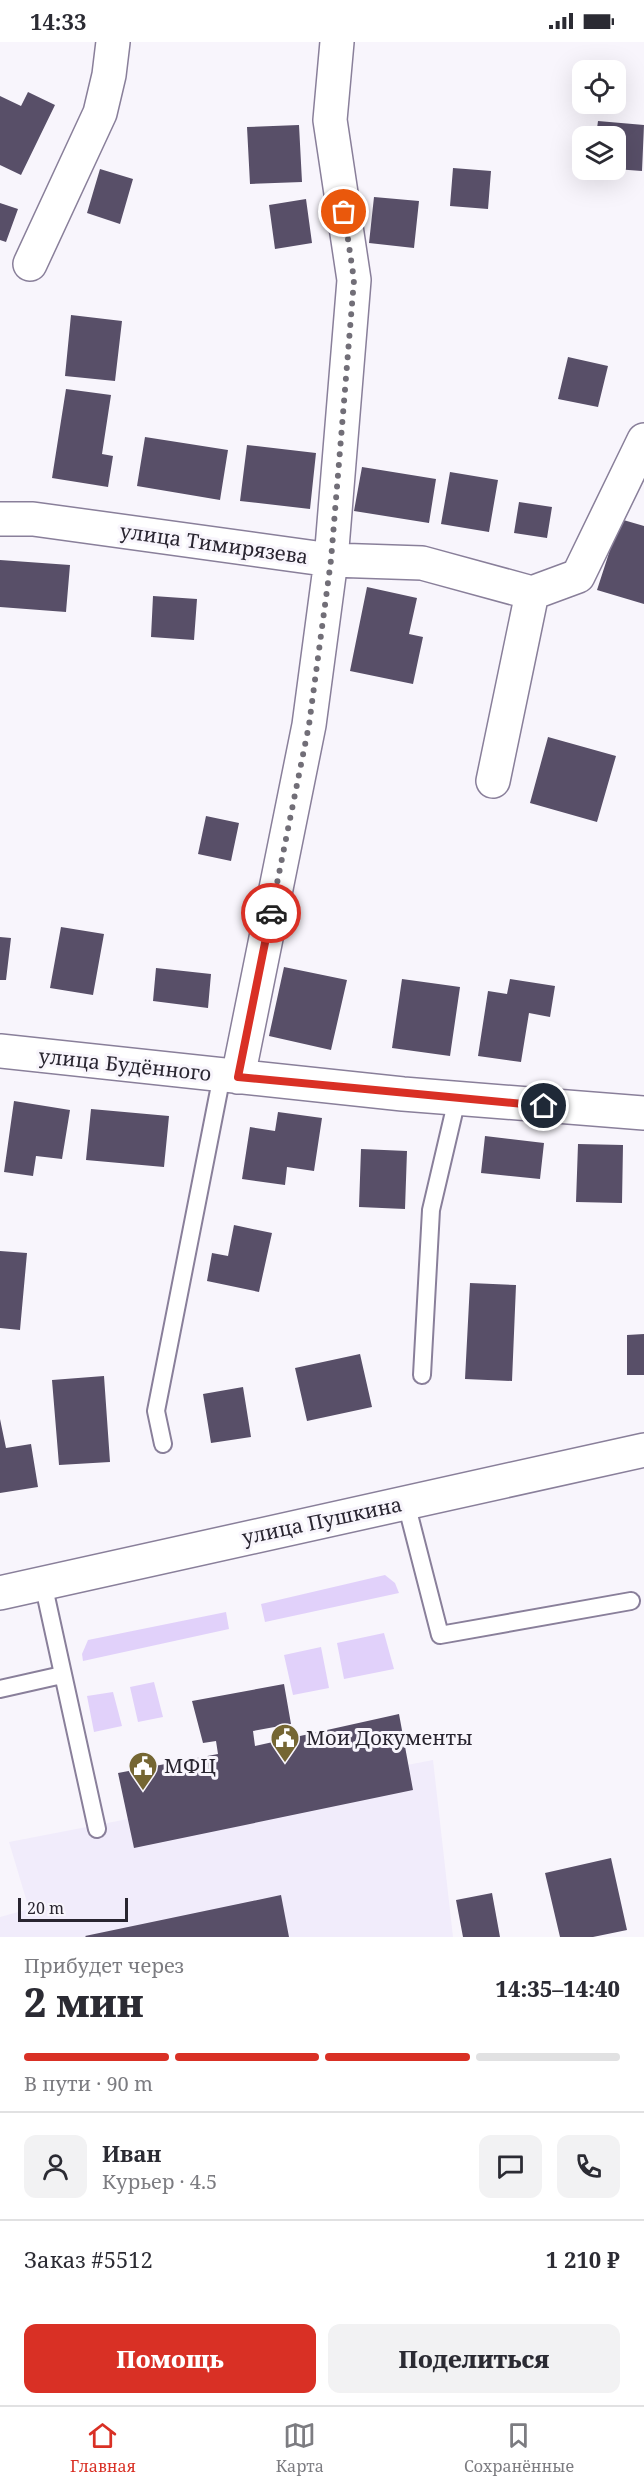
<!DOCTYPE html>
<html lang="ru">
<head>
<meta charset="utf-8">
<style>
	:root { --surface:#fff; --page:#f2f2f3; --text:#2b2b33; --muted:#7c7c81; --line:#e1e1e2; --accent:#d93025 }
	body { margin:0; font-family:"Noto Serif",serif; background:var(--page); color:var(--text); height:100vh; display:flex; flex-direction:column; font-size:22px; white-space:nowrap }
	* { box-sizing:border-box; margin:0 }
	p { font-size:20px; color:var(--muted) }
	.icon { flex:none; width:33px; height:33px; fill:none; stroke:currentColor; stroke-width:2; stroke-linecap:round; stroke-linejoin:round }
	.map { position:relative; height:1895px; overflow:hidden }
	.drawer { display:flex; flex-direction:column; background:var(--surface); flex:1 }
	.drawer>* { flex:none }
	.buttons { position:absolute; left:572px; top:18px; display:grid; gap:12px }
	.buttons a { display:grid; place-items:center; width:54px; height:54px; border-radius:12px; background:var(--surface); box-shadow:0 6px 24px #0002; font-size:30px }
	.scale { position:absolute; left:18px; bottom:15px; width:110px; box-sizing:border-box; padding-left:6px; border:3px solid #292530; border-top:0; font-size:16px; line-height:21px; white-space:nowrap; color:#292530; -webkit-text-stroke:4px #f8f5fc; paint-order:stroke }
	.pin { position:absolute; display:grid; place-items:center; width:51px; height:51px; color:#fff; margin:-26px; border:3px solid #fff; border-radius:50%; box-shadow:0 2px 6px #0007 }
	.courier { position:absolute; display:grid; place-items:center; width:60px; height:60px; margin:-30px; border:4px solid #d93025; border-radius:50%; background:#fff; color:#222; box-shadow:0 2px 8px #0007 }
	.headline em { font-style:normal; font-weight:800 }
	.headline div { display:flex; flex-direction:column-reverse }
	.headline { display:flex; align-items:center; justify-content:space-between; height:102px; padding:0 24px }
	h1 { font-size:39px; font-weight:800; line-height:45px }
	.bar { display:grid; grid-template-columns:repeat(4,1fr); gap:9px 6px; align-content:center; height:72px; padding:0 24px }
	.bar i { height:8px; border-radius:4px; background:var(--line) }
	.bar .active { background:var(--accent) }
	.bar p { grid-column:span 4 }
	.line { display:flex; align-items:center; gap:15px; padding:0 24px; border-top:2px solid var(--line) }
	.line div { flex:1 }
	.round { display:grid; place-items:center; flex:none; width:63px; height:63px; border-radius:12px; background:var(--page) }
	.primary-button { display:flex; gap:12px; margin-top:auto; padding:12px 24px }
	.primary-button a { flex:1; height:69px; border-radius:12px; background:var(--accent); color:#fff; font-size:24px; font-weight:800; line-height:69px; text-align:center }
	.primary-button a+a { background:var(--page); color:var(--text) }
	.status { display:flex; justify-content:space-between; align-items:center; height:42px; padding:0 30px; background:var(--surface); direction:ltr }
	.status svg { height:16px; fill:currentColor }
	.dock { display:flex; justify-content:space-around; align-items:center; height:84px; border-top:2px solid var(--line); background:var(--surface); font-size:16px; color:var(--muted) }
	.dock a { display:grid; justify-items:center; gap:3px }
	.dock .active { color:var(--accent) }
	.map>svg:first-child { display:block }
</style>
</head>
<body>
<div class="status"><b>14:33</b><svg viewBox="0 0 49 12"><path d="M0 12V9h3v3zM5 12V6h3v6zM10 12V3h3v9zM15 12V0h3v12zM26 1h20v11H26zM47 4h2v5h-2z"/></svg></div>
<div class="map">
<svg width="644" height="1895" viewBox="0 0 644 1895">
	<rect width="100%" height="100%" fill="#f8f5fc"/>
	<path fill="#f1ecfb" d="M 433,1718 L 453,1895 L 0,1895 L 0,1875 L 29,1867 L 9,1800 Z"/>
	<path fill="#e1d1fa" d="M 385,1533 L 395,1541 L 399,1551 L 265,1580 L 261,1562 Z
		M 226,1570 L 229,1587 L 83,1619 L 82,1612 L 88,1598 Z
		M 384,1591 L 394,1627 L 344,1637 L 337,1601 Z
		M 321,1605 L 329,1646 L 293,1653 L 284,1613 Z
		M 154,1640 L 163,1675 L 138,1680 L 130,1645 Z
		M 113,1650 L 122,1684 L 94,1690 L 87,1654 Z"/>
	<path fill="#584f68" d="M 28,50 L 55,63 L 21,133 L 0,123 L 0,54 L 21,64 Z
		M 598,79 L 644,83 L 642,129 L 615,127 L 615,94 L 596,94 Z
		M 299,83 L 302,140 L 250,142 L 247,85 Z
		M 453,126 L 491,129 L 488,167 L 450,164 Z
		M 100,127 L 133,137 L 120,182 L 87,171 Z
		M 374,155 L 419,159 L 414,206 L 369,201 Z
		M 306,157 L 312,201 L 275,207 L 269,163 Z
		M 0,161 L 18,167 L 6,200 L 0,198 Z
		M 71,273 L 122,279 L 115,339 L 65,334 Z
		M 568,315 L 608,324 L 598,365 L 558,357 Z
		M 66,347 L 111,353 L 102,412 L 113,414 L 108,445 L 52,436 Z
		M 145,395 L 228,408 L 220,458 L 137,444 Z
		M 247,403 L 316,411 L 310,467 L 240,459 Z
		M 362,425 L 436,437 L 429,481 L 354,469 Z
		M 450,430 L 498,438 L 489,490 L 441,482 Z
		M 519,460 L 552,465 L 547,496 L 514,491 Z
		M 620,477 L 644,484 L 644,562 L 597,548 Z
		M 0,518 L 70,523 L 66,570 L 0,565 Z
		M 367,545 L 417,556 L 409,592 L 423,595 L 413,642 L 350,629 Z
		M 153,554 L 197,557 L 194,598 L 151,595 Z
		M 548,695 L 616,714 L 597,780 L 530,761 Z
		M 206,774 L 239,781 L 231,819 L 198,812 Z
		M 61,885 L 104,892 L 93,953 L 50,946 Z
		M 0,895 L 11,896 L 6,938 L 0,938 Z
		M 284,925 L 347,938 L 331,1008 L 269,994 Z
		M 156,926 L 211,932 L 208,966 L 153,959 Z
		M 402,937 L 460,945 L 450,1014 L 392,1006 Z
		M 510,937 L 555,944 L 550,975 L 529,971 L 521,1020 L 478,1014 L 488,949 L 507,952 Z
		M 14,1059 L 70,1068 L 62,1117 L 36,1114 L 33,1134 L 4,1130 Z
		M 91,1067 L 169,1074 L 164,1125 L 86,1118 Z
		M 278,1070 L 322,1076 L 314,1129 L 287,1125 L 285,1143 L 242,1137 L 250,1085 L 275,1089 Z
		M 485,1094 L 544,1101 L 540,1137 L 481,1131 Z
		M 578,1102 L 623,1103 L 622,1161 L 576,1160 Z
		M 361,1107 L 407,1109 L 405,1167 L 359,1165 Z
		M 234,1183 L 272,1191 L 259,1250 L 207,1239 L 212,1211 L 228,1214 Z
		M 0,1209 L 27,1211 L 20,1288 L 0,1286 Z
		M 470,1241 L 516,1243 L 512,1339 L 465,1337 Z
		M 644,1292 L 644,1333 L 627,1333 L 627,1293 Z
		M 360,1312 L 372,1365 L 307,1379 L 295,1326 Z
		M 104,1334 L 110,1420 L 59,1423 L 52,1338 Z
		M 243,1345 L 251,1395 L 211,1401 L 203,1352 Z
		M 0,1377 L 6,1406 L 31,1402 L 38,1445 L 0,1451 Z
		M 284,1642 L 291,1682 L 253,1689 L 255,1704 L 399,1672 L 413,1748 L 134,1806 L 118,1731 L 218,1712 L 216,1699 L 203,1701 L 192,1659 Z
		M 611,1816 L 627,1888 L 593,1895 L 560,1895 L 545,1831 Z
		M 492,1851 L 500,1895 L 463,1895 L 456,1858 Z
		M 281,1853 L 289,1895 L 86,1895 L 85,1894 Z"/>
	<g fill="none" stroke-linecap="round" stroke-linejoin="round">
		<g stroke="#897f9a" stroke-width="20">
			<path id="lane" d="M 422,1333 L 431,1168 L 457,1057
				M 163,1402 L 156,1369 L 222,1033
				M 406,1461 L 440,1593 L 631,1559
				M 43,1541 L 97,1787
				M 0,1647 L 62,1633"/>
		</g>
		<g stroke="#897f9a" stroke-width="36">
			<path id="street" d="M 30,222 L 100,71 L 109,33 L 113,0
				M 0,477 L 33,477 L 331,518 L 422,521 L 532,551
				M 532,551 L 578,534 L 644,398
				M 493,739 L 532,551
				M 0,1009 L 403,1052 L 644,1071
				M 238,1035 L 309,683 L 331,518 L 354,238 L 330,78 L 337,0"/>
		</g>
		<g stroke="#897f9a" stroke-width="36">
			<path id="secondary" d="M 0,1551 L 644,1408"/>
		</g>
		<use href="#lane" stroke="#fff" stroke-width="16"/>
		<use href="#street" stroke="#fff" stroke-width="33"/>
		<use href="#secondary" stroke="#fff" stroke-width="33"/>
	</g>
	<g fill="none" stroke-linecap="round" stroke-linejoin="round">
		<path stroke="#716e77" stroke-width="6" stroke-dasharray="0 10.8" d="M 271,871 L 309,683 L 331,518 L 354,238 L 344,170"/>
		<path stroke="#d93025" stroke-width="8" d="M 271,871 L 238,1035 L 544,1064"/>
	</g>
	<defs>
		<g id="civic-pin" transform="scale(1.5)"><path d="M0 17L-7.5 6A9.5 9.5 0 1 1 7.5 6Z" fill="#756633" stroke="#f8f5fc"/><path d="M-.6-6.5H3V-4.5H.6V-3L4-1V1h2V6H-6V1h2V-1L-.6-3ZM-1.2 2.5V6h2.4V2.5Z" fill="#fff"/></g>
	</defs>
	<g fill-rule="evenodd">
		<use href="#civic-pin" x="285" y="1696"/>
		<use href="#civic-pin" x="143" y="1724"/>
	</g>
	<g text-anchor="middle" stroke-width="6" stroke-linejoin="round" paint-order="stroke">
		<g font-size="20" fill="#292530" stroke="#f8f5fc">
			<text transform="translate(214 502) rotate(8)" y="7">улица Тимирязева</text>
			<text transform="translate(125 1023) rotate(6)" y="7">улица Будённого</text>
			<text transform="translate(322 1479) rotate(-12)" y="7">улица Пушкина</text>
		</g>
		<g font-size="20" fill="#292530" stroke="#f8f5fc" text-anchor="start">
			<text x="306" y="1703">Мои Документы</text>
			<text x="164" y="1731">МФЦ</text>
		</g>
	</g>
</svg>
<div class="buttons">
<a><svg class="icon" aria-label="locate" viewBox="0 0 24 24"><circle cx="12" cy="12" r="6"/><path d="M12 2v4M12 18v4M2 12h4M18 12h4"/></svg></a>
<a><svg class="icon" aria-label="layers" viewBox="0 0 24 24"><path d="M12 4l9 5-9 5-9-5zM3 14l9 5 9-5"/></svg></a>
</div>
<div class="scale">20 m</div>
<div class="pin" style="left:344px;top:170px;background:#ea580c"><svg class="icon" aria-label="bag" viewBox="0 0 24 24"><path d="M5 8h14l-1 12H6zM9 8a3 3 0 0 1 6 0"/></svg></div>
<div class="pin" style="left:544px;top:1064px;background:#1f2937"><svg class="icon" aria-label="home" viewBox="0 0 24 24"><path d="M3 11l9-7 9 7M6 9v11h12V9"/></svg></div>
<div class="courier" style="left:271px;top:871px"><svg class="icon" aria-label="car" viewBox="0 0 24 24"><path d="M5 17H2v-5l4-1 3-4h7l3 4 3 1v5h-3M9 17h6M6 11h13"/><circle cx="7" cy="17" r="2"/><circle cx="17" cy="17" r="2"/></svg></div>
</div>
<section class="drawer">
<div class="headline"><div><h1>2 мин</h1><p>Прибудет через</p></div><em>14:35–14:40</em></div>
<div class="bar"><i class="active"></i><i class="active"></i><i class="active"></i><i></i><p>В пути · 90 m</p></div>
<div class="line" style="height:108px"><a class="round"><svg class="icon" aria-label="person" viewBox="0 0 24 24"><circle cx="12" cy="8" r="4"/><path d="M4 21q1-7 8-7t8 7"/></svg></a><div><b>Иван</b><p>Курьер · 4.5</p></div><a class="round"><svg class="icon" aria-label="chat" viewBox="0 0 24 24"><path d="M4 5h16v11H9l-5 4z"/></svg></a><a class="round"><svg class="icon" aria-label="phone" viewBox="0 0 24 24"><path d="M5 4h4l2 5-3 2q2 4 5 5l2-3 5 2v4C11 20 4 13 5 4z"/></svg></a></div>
<div class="line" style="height:78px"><div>Заказ #5512</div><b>1 210 ₽</b></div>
<div class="primary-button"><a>Помощь</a><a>Поделиться</a></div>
</section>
<nav class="dock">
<a class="active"><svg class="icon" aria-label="home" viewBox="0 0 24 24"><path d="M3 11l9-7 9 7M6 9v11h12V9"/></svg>Главная</a>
<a><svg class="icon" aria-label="map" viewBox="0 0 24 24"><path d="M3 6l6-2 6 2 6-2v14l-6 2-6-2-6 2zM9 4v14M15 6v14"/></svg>Карта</a>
<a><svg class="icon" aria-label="saved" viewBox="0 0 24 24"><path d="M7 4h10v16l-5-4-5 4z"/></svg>Сохранённые</a>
</nav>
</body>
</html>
